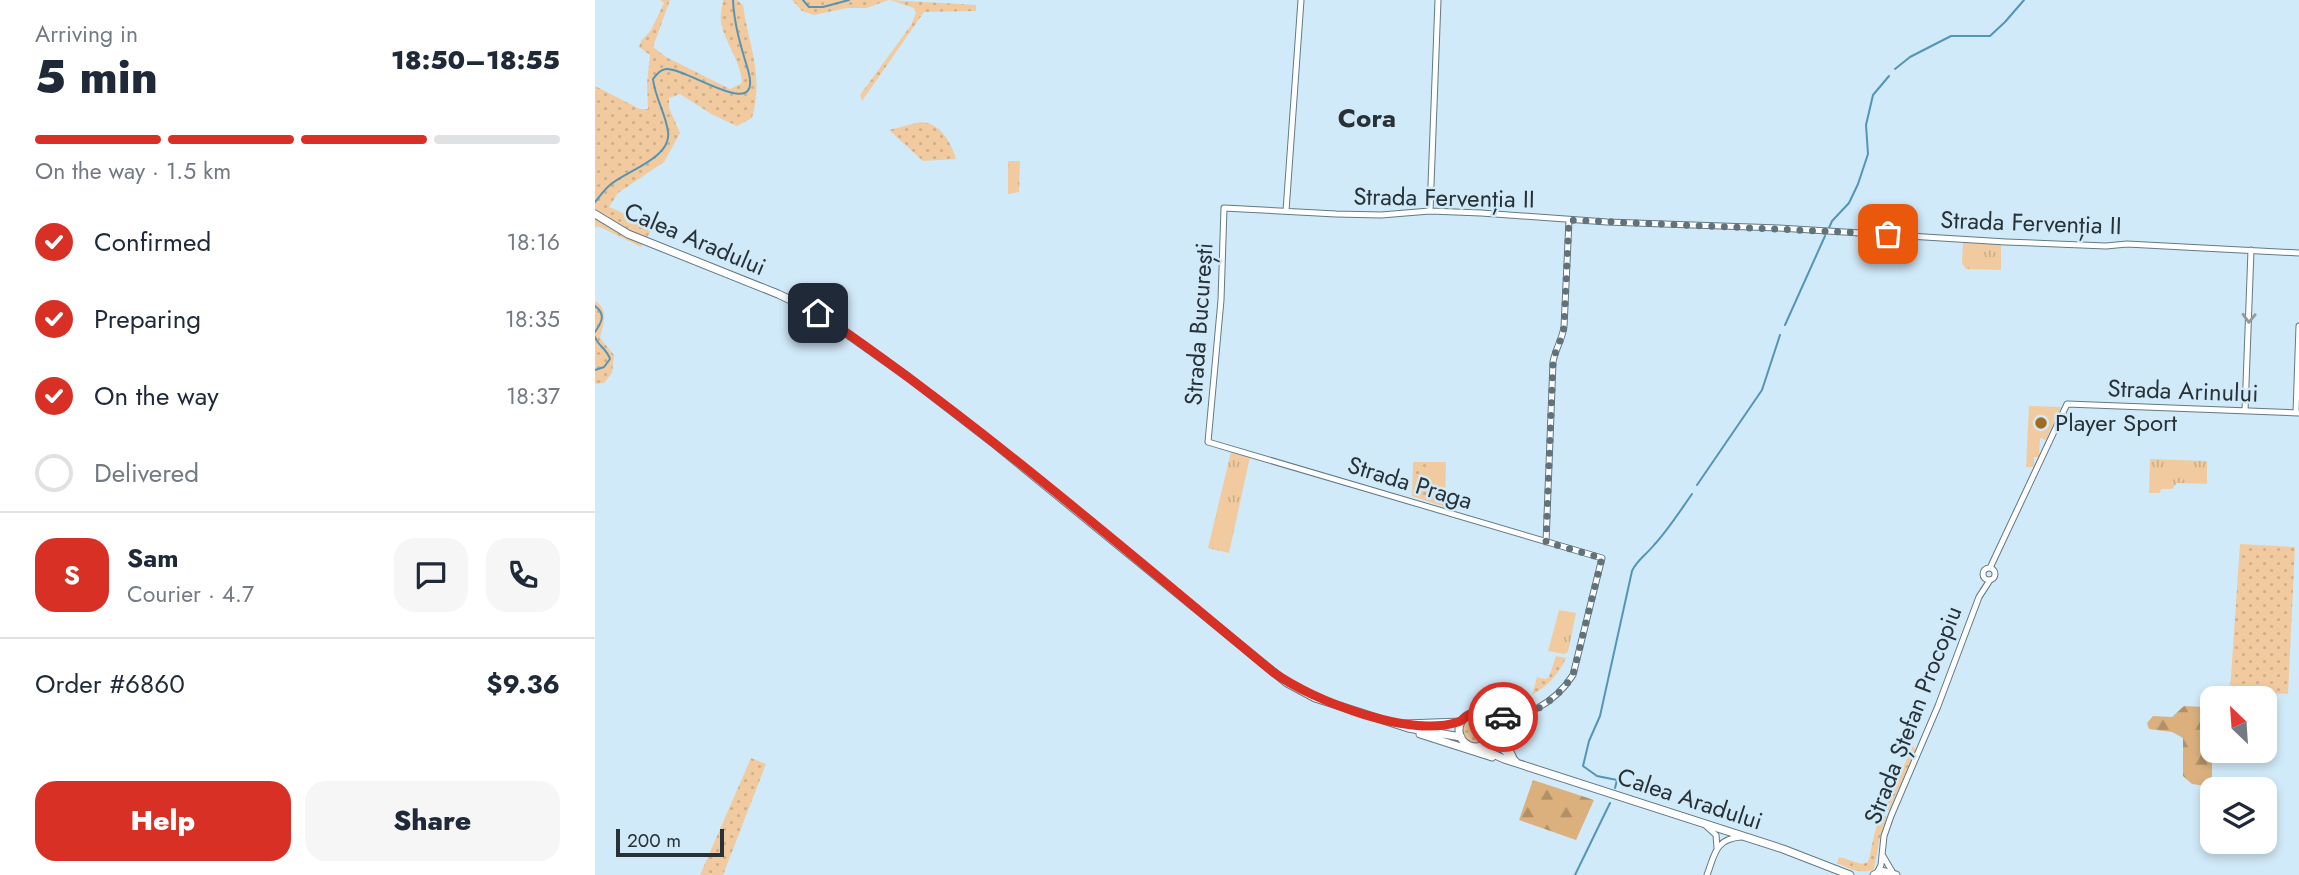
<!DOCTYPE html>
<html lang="en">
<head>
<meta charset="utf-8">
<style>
	:root { --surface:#fff; --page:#f6f6f7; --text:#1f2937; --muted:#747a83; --line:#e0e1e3; --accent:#d93025 }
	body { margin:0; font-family:Jost,sans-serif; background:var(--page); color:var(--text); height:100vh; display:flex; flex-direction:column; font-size:26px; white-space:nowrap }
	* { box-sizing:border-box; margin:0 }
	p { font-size:23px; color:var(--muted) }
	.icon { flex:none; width:38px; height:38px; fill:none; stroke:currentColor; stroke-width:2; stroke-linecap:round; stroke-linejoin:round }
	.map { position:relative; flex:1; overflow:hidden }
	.panel { display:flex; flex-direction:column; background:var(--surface); width:595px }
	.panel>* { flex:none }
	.needle { width:46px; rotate:335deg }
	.buttons { position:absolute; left:1605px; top:686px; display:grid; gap:14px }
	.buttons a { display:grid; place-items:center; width:77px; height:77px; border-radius:14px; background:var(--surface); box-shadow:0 4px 10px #0003; font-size:35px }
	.scale { position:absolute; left:21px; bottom:18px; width:108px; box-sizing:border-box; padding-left:7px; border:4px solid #273136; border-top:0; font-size:19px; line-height:24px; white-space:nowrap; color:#273136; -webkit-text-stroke:5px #d1eaf9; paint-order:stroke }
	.pin { position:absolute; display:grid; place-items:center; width:60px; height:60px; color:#fff; margin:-30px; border-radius:14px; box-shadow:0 4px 10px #0006 }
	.courier { position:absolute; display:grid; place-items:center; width:70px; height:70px; margin:-35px; border:5px solid #d93025; border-radius:50%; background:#fff; color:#222; box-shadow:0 2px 9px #0007 }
	.head em { font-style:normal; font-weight:800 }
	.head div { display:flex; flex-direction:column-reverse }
	.head { display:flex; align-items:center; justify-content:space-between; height:119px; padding:0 35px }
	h1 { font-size:46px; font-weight:800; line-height:52px }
	.bar { display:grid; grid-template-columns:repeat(4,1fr); gap:10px 7px; align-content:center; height:84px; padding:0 35px }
	.bar i { height:9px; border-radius:5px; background:var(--line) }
	.bar .on { background:var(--accent) }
	.bar p { grid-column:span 4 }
	.line { display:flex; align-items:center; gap:18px; padding:0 35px; border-top:2px solid var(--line) }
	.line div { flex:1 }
	.round { display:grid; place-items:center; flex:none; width:74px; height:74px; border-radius:21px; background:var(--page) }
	ol { padding:0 35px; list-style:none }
	li { display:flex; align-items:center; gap:21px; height:77px }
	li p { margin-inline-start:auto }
	li .icon { padding:7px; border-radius:50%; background:var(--accent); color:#fff; stroke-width:4 }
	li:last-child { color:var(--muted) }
	li i { width:38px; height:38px; border:4px solid var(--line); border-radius:50% }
	.primary-button { display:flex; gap:14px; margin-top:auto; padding:14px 35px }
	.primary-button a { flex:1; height:80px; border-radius:21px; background:var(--accent); color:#fff; font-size:28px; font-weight:800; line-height:80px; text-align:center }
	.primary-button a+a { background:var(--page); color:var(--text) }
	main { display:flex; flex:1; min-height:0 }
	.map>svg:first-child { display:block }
</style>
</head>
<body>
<main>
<section class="panel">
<div class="head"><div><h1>5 min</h1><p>Arriving in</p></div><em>18:50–18:55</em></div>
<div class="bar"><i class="on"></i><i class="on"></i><i class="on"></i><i></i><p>On the way · 1.5 km</p></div>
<ol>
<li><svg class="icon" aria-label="check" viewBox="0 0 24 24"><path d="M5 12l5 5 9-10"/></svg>Confirmed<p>18:16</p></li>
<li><svg class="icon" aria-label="check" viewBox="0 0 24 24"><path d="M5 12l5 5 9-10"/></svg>Preparing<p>18:35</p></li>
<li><svg class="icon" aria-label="check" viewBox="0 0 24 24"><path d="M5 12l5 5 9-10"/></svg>On the way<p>18:37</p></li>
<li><i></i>Delivered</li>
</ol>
<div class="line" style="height:126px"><b class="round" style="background:var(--accent);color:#fff">S</b><div><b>Sam</b><p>Courier · 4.7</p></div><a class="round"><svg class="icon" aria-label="chat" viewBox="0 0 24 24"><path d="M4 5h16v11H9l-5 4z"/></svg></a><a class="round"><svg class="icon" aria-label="phone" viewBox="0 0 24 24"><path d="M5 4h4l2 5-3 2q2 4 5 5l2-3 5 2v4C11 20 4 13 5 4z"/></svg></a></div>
<div class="line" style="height:91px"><div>Order #6860</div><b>$9.36</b></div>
<div class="primary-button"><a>Help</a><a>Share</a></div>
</section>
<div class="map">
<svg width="1704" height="875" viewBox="0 0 1704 875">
	<defs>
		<pattern id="grass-dots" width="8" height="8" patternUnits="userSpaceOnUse" patternTransform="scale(1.75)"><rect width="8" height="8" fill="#f1cb9f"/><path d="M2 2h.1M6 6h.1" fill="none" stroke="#cfaf8a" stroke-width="1.8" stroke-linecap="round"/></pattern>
		<pattern id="forest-firs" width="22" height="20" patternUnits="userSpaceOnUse" patternTransform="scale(1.75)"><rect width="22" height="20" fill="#dbb07d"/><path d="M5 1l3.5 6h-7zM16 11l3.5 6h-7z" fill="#b29067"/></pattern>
		<pattern id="park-tufts" width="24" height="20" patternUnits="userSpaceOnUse" patternTransform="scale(1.75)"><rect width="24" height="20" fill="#f1cb9f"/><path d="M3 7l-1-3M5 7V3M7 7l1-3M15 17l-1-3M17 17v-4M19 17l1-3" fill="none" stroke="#cfaf8a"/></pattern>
	</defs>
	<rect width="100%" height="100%" fill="#d1eaf9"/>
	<path fill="url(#grass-dots)" d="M 65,0 L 75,0 L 58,47 L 71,57 L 135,89 L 147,83 C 146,61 131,45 126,23 C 125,16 127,7 128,0 L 142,0 L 148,5 C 154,47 169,75 157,118 L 142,126 L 118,115 L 85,94 L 74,98 L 74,108 L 85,133 L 69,162 L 23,193 L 14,207 L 59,226 L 46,247 L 3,226 L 0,228 L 0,86 L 45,109 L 53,109 L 52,83 L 55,55 L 44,47 L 46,41 L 56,30 L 69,3 Z
		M 197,0 L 294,0 L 271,8 L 252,8 L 219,15 L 207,11 Z
		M 295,0 L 381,5 L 381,11 L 329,12 L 267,101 L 265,95 L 316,25 L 321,13 L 319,8 Z
		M 325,122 C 345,122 356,142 361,159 L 328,161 L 294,130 Z
		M 0,301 C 15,310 8,324 5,338 L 19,355 L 17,373 L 9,383 L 0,384 Z
		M 818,462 L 835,462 L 835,502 L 817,496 Z
		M 1645,544 L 1700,547 L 1693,694 L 1635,691 Z
		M 961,656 L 971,658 C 964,674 953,686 937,695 L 942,677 L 950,679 L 954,677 Z
		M868 730a13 13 0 1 1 26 0a13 13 0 1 1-26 0Z
		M 1318,746 L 1321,750 L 1294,811 L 1289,810 Z
		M 156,758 L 171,764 L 128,875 L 105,875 Z
		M 1287,815 L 1292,817 L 1285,837 L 1279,869 C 1267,875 1255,869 1242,863 L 1244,857 L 1267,864 L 1273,862 C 1278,846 1278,830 1287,815 Z"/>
	<path fill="url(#forest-firs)" d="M 1589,706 L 1609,707 L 1617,711 L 1617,783 L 1611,786 L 1597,784 L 1588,776 L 1588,738 L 1577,732 L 1554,729 L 1552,723 L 1558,716 L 1577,717 Z
		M 938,780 L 999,800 L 981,840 L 924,820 Z"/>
	<path fill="url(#park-tufts)" d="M 413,161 L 425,161 L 424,192 L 413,194 Z
		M 1368,242 L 1406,244 L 1406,270 L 1371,269 L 1367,263 Z
		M 636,452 L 655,457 L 634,553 L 613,548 Z
		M 1555,459 L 1612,461 L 1612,484 L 1582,483 L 1577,489 L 1566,489 L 1565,493 L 1554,493 Z
		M 964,610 L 981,613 L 973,652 L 969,654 L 953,651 Z"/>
	<path fill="#f1cb9f" d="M 1434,406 L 1466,407 L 1451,440 L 1445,438 L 1444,457 L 1439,457 L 1439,467 L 1431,467 Z
		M 835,462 L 851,462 L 850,507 L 835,502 Z
		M 623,510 L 642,514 L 634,552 L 615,547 Z"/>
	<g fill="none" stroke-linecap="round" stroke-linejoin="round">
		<path stroke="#5495b6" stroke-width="2" d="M 208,0 L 214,7 L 228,7 L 254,0
			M 1300,69 L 1315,57 L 1356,36 L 1395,36 L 1410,22 L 1429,0
			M 0,202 C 5,196 9,190 15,185 C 31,171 77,158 73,132 C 71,114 60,98 58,79 C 62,74 65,70 71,69 C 92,67 169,125 153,70 C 146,47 139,24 138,0
			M 1234,228 L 1237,221 L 1254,203 L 1263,184 L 1273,154 L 1271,125 L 1278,95 L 1294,76
			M 0,306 C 11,314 7,322 0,332
			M 1190,325 L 1230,236
			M 0,337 C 3,346 12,349 15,359 L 9,367 L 0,370
			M 1102,485 L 1167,390 L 1185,335
			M 1020,788 L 1022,780 L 1002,776 L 988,766 L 994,741 L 1005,716 L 1037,571 C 1042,560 1051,555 1059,545 C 1073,530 1085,511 1097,494
			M 980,875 L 1015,803"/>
		<g stroke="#627986" stroke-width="7">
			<path id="tertiary" d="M 691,211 L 706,0
				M 835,211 L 843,0
				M 1650,411 L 1656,250
				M 1701,412 L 1704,326
				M 951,542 L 958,362 C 960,350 967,340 969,327 L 974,220
				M1388 574a6 6 0 1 1 12 0a6 6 0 1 1-12 0Z
				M 1395,568 L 1472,404 L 1704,413
				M 893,718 L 926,714
				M 897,734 C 908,721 926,716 941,709 C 956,701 969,689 978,675 L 1007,558 L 613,442 L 626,300 L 629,208 L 741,214 L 786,215 L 835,211 L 886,213 L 1012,222 L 1184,228 L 1411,242 L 1511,246 L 1532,244 L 1704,253
				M 918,756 C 910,741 909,732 923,719
				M 1110,825 L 1121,835 L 1122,848
				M 1288,856 L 1298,873
				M 1282,873 L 1286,865 L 1289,836 L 1296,816 L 1343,706 L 1384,597 L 1395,580
				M 1112,875 C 1120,854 1120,839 1146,837"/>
		</g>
		<g stroke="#627986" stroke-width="9">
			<path id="primary" d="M 0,214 L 33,234 L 183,294 L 223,313 L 313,377 L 401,445 L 692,683 L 720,698 L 813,728 L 866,737
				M864 730a17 17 0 1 1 34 0a17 17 0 1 1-34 0Z
				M 810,724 L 866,722
				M 825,734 L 897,757
				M 896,737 L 921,762
				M 883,747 L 909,759 L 1188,849 L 1255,875
				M 1279,875 L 1287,871 L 1301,875"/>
		</g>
		<use href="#tertiary" stroke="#fff" stroke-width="5"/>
		<use href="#primary" stroke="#fff" stroke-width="7"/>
	</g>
	<defs><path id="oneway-chevron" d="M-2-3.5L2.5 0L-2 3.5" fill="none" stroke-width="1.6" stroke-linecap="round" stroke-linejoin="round" transform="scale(1.75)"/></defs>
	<use stroke="#93989a" href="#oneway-chevron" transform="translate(1654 318) rotate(92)"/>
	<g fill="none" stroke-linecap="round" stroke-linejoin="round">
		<path stroke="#62727a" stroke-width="7" stroke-dasharray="0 12.6" d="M 908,717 C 915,715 923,716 930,714 C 949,708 967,692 978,675 L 1007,558 L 951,542 L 958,362 C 960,350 967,340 969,327 L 974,220 L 1293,234"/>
		<path stroke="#d93025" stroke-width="9" d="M 223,313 C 383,422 529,549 678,672 C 718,701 814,738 863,722 C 868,721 871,715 877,714 C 886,711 892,720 908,717"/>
	</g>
	<circle fill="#a06c24" stroke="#d1eaf9" stroke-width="2.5" cx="1446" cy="423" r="7"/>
	<g text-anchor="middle" stroke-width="5" stroke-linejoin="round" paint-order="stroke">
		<g font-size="24" fill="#273136" stroke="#d1eaf9">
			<text transform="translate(849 198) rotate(1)" y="8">Strada Fervenția II</text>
			<text transform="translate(1436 223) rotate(2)" y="8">Strada Fervenția II</text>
			<text transform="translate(100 239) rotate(23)" y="8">Calea Aradului</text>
			<text transform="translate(604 324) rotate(-86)" y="8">Strada București</text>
			<text transform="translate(1588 391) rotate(2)" y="8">Strada Arinului</text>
			<text transform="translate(815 483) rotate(17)" y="8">Strada Praga</text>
			<text transform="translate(1318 715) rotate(-69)" y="8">Strada Ștefan Procopiu</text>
			<text transform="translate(1095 799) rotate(18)" y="8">Calea Aradului</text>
		</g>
		<g font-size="24" fill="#273136" stroke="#d1eaf9" text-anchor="start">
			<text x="1460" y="431">Player Sport</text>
		</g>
		<g font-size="26" font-weight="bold" fill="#273136" stroke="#d1eaf9">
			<text x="772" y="127">Cora</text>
		</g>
	</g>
</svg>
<div class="buttons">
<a><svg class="needle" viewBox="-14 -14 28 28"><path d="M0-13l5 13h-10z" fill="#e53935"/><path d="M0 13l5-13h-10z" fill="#747a83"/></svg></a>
<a><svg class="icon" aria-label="layers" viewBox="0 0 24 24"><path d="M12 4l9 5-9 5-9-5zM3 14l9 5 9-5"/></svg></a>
</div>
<div class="scale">200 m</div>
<div class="pin" style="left:1293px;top:234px;background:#ea580c"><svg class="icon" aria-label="bag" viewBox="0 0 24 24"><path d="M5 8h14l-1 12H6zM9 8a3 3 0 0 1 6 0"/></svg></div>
<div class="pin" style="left:223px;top:313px;background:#1f2937"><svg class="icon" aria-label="home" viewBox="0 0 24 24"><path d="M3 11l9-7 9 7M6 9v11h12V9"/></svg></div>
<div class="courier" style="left:908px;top:717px"><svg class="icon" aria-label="car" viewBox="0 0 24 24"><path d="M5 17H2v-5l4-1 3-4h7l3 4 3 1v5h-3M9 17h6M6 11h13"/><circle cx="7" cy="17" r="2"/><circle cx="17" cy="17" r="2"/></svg></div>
</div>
</main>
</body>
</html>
